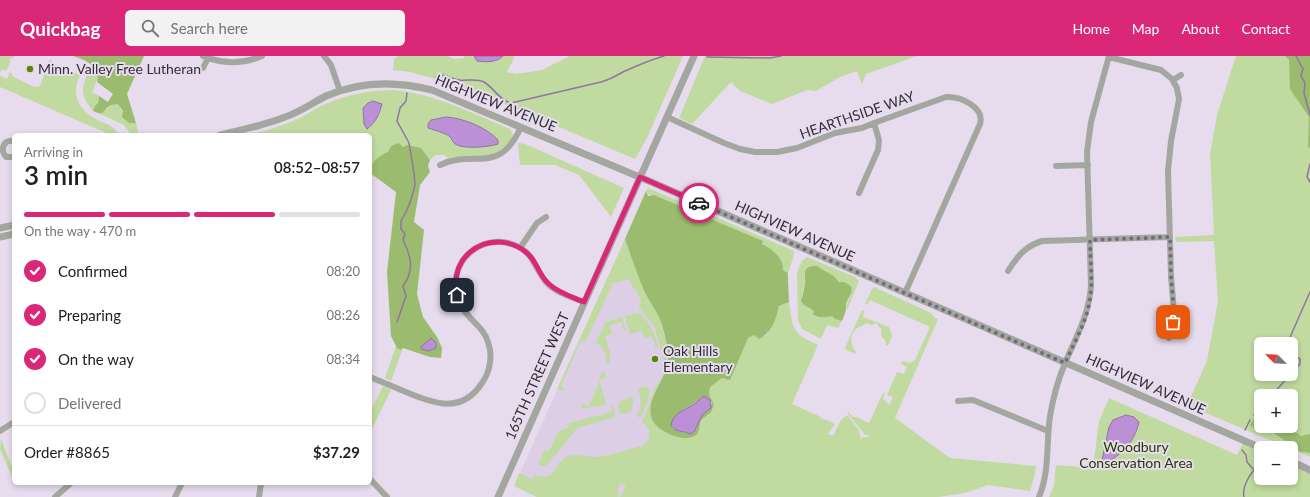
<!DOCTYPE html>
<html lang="en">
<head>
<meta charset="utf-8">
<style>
	:root { --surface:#fff; --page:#f2f2f2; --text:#202124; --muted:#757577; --line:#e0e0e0; --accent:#db2777 }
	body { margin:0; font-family:Lato,sans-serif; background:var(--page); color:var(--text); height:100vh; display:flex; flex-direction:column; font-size:15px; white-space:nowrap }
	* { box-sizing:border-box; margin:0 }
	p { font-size:13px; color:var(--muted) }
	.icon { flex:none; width:22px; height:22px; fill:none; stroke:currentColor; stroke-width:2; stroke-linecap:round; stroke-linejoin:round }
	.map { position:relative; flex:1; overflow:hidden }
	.details { position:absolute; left:12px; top:77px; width:360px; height:352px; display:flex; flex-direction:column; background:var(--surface); border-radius:6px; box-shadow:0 2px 6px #0003 }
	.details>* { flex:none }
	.needle { width:26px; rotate:294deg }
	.tools { position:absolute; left:1254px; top:281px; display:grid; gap:8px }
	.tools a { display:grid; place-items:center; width:44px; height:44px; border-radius:6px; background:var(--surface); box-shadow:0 2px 6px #0003; font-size:20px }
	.pin { position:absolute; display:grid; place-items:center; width:34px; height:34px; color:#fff; margin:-17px; border-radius:8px; box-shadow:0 2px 6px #0006 }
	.courier { position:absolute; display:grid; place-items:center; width:40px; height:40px; margin:-20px; border:3px solid #db2777; border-radius:50%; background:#fff; color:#222; box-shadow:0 1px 5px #0007 }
	.head em { font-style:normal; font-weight:600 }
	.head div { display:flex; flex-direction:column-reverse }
	.head { display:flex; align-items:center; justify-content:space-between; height:68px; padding:0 12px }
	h1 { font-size:26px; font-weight:600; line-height:30px }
	.bar { display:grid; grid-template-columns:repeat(4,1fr); gap:6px 4px; align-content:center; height:48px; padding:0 12px }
	.bar i { height:5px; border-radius:3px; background:var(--line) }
	.bar .current { background:var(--accent) }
	.bar p { grid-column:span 4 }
	.line { display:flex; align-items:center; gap:10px; padding:0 12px; border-top:1px solid var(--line) }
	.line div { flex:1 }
	ol { padding:0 12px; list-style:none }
	li { display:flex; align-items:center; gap:12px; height:44px }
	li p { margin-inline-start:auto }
	li .icon { padding:4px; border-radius:50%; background:var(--accent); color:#fff; stroke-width:4 }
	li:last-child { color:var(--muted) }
	li i { width:22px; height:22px; border:2px solid var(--line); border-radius:50% }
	header { display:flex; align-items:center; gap:24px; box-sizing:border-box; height:56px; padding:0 20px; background:var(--accent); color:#fff }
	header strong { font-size:19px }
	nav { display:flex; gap:22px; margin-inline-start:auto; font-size:14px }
	.search { width:280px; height:36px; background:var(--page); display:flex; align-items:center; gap:10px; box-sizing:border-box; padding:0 14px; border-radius:6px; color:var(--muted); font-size:15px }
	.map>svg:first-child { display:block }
</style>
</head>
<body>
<header>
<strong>Quickbag</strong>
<div class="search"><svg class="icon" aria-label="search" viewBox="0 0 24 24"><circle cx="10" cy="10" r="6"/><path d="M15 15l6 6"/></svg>Search here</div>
<nav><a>Home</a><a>Map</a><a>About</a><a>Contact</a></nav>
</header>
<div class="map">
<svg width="1310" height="441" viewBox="0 0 1310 441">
	<rect width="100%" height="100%" fill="#e6dced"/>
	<path fill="#dccee5" d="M 644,141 L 785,201 L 678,441 L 537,441 L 514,430 Z"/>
	<path fill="#c0daa0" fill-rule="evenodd" d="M 0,0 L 15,0 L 9,4 L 11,5 L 6,15 L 2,13 L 0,16 Z
		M 398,0 L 448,0 L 454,3 L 464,2 L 465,0 L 474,0 L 477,5 L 502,2 L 503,0 L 515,0 L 507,16 L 516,18 L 542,14 L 570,0 L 683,0 L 647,82 L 635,103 L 464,31 L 410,16 L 393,14 L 394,3 Z
		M 705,0 L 917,0 L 866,18 L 862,28 L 857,15 L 840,21 L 816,35 L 807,34 L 772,48 L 740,35 L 731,26 L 692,68 L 679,62 L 680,60 Z
		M 1236,0 L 1310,0 L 1310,401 L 1187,349 L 1207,305 L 1218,245 L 1214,185 L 1176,186 L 1175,181 L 1214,179 L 1210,98 L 1217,59 ZM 1261,288 L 1291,288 L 1291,318 L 1261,318 ZM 1261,340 L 1291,340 L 1291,370 L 1261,370 Z
		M 51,3 L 52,7 L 78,18 L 80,15 L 82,15 C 81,19 78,23 77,27 C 72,46 86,59 102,66 C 110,69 115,72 119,79 L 111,79 L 0,31 L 0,20 L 7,23 L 10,16 L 12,18 L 12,20 L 34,31 L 40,30 L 47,11 L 47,6 L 48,7 Z
		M 92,8 L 93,11 L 92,15 L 98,22 L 92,36 L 99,40 L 98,47 L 95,50 L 93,55 C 77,36 83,29 92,8 Z
		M 394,34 C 435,38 472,57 510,73 L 513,79 C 503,102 484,100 464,100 C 458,100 453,102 448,102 L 444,99 L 436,99 L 430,104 L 421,92 C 402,89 376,95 370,115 L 370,79 L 248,79 C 265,75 282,70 298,63 C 308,58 317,51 328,47 C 349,38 371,34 394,34 ZM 446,61 L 462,64 L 494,80 L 492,90 L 458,90 L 453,87 L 449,80 L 431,64 Z
		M 113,48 L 118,48 L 129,67 L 136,67 L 139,79 L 131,79 L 124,69 L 98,57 L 103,57 L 106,53 Z
		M 518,87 L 525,88 L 624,132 L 611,161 L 579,119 L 555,109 L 520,109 Z
		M 648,132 L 794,195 L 793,202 L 788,217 L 783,214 C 784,202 772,193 762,188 L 762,185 L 654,139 L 649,139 L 646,135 Z
		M 625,183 L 643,233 L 660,262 L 666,287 L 669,309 L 666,316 L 658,329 L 671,378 C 682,383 689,383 698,376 C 700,367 702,362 710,357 L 713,346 L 709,338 L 710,331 L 722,322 L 730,323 L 748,282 L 754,279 L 766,280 C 772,270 776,261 779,250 L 789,246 C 793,274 792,277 818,289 L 792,348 L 821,361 L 820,362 L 824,364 L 825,363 L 835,368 L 828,378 L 833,380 L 841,364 L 847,359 L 859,374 L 861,384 L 862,381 L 869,381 L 868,379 L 865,379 L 848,358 L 848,356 L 853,361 L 857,361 L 869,367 L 883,337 L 885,338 L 883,342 L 889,349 L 893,341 L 887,339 L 897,316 L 904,318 L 907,311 L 901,308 L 902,305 L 910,307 L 915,304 L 930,271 L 870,244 L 867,249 L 865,248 L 872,233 L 874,231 L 931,257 L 934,261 L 938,263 L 895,362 L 950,402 L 1036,410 L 1034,422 L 1030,435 L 988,429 L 965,437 L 938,441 L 620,441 L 626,430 L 620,427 L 618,434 L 618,441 L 537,441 L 514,430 L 519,417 L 533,423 L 535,419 C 557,426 553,409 566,401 C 575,396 588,402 597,401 C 611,400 628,393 642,390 C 652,384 652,372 642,366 C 648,354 650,344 655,332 C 658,325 665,320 666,312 L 654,269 L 640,253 L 639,249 L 641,247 C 639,240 638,235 632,231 L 630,223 L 611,228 L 612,232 L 609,235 L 586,285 L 581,284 L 561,330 L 565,334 L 562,335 L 557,333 Z
		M 807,201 L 855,221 L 859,225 L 847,254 L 846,250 L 851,239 L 837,222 L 823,215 L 817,210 L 804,219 L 805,224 L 801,245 L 809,253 L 832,260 L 835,263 L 842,265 L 838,272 L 827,269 L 821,283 L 802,273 L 798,264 L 797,217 L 801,206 Z
		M 862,254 L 864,255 L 863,261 L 889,271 L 892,280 L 888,290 L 886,289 L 885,283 L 882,282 L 881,276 L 882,274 L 876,267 L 872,269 L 866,267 C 863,270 858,271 855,274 C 849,280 851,290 856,296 L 855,298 L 845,293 L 845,292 Z
		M 638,257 C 651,266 654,277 658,291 L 656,292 L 652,280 L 644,282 L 642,275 L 630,278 L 625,261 L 626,260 Z
		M 622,261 L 626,275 L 624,275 L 622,266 L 610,269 L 612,278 L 605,280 L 610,297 L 610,306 L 606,308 C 608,297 603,293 596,286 L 606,266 Z
		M 396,290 L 397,292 L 403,292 L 391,325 L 385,322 Z
		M 603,316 L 605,316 L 606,322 L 599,324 L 606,348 L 582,353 L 581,351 L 582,348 L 589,350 L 597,332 L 599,322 Z
		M 383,330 L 391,334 L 373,371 L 370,370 L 370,356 Z
		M 647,331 L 650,334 C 649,344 645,353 640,362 L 637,360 C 643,350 641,343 638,332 Z
		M 632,341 L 634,342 L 631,356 L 620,358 L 618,351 L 620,348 L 620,344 Z
		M 1109,342 L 1237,399 L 1244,385 L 1261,392 L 1261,422 L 1291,422 L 1291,405 L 1310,413 L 1310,441 L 1049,441 L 1054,430 L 1056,409 L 1093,412 L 1099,365 Z
		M 610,349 L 613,349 L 615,361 L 577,372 L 548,408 L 544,410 L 538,409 L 544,394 L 549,395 L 559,375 L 568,372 L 568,367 L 612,356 Z
		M 1,383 L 14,416 L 14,426 L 0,393 Z"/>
	<path fill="#9bbc6f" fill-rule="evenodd" d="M 73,0 L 144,0 L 127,38 L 136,67 L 129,67 L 122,61 L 123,55 L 118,48 C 111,48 106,51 103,57 L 98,57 L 93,55 L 95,50 L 98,47 L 99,40 L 108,46 L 113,38 L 97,26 L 98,22 L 92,15 C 94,6 81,3 73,0 Z
		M 1285,0 L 1310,0 L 1310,92 L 1308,91 L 1309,61 L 1290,33 L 1289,4 Z
		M 399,87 L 403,91 L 407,89 L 421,92 L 430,104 L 428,110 L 430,116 L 420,129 L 414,166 L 424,174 L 417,238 L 423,261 L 437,281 L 442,292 L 441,302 L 430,301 L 403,292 L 401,294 L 397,292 L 391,280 L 387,216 L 396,136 L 370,117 C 371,106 378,100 388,96 L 391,90 Z
		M 646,135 L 648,140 L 654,139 L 763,185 L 762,188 C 772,193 784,202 783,214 L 788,217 L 788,224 L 789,246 L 779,250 C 776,263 772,277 759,283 L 754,279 L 748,282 L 730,324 L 722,322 L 710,331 C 710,333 709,335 709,337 C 710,344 716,345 712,354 C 710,359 704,360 701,365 C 699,369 700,376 696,379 C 685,388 656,375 652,363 C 644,342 670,321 668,300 C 667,288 664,272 659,261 C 654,251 647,242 643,232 C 636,216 631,199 625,183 ZM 704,340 L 710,344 L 712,347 L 707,356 L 702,358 L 698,365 L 694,376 L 690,378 L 673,373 L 671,369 L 685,352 L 690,350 Z
		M 817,210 C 823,215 836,219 839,226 L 844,226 L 851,230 C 854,238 847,242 846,249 C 846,256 845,258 842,265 L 835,263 L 832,260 C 825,261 819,263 813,258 L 814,255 L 804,249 L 801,245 C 802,241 806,227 805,223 C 804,213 806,210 817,210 Z
		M 1256,360 L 1261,360 L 1261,370 L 1287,370 L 1301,380 L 1310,378 L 1310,397 L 1301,396 L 1274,377 L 1257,375 L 1250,369 Z"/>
	<path fill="#bb90d7" stroke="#9273a6" d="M 474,0 L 503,0 C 496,7 486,6 477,5 Z
		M 373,45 L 382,48 C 379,59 376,66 367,73 L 364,68 L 363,52 L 368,47 Z
		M 446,61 C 463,62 486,71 498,84 L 498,88 C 490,91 465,93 457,89 C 452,87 452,82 449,80 C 445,77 434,74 428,72 L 428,68 L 431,64 Z
		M 431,282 L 436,287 L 436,292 L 429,295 L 421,293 L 421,291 Z
		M 704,340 L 710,344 L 711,352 L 702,359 L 694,376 L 690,378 C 683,374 675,377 671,369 C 673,358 682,355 691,350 C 696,347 700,343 704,340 Z
		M 1126,359 L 1134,361 L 1139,366 C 1135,386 1120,400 1103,409 L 1102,404 L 1109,371 L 1113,364 Z"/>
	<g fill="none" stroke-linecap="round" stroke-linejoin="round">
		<path stroke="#9273a6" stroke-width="1.5" d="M 1296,0 L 1303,13 L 1301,20 L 1305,27 L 1304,37 L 1310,59
			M 707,1 L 770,2 L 781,0
			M 436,21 C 445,16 450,23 459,24 C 467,25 477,22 484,26 C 494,32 500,45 511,47 L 601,26 C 609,24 616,20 623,16 C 636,10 650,4 664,0
			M 1310,108 L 1307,121 L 1310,126
			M 397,266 L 406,240 L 403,230 C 415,214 411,200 403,184 L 405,178 L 401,173 L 401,165 L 406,156 L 411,144 L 415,129 L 414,117 L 409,87 L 397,65 L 400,52 L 406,45 L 407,37
			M 1288,288 L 1291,279 L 1310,236
			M 1271,340 L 1300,308 L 1300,303 L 1291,297
			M 1254,359 L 1261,351
			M 1245,374 L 1250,364
			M 1242,394 L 1246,399 L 1247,406 L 1254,414 C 1248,421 1242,432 1244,441"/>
		<path stroke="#a4a7a0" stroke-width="6" d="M 203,0 C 222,8 243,8 262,0
			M 324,0 L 331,9 L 340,35
			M 1109,1 L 1161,14 L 1172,23 L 1177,32 L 1179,43 L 1171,85 L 1168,115 L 1171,220 L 1174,256 L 1169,282
			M 203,12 L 208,2
			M 1173,24 L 1181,19
			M 667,61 L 724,87 L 740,93 L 755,96 L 777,96 L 797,92 L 835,77 L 862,72 L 874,67 L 946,41 C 960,40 985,51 980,68 L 905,237
			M 14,85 C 3,83 0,94 6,101 L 14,101
			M 440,109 C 476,92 498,121 521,71
			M 1056,110 L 1088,109
			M 859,137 L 878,94 L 879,84 L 874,67
			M 520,192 L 537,167 L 546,161
			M 1008,215 C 1017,201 1025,190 1042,185 L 1170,181
			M 370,321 C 382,326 394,331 406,336 C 434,348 462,358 482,327 C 490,316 493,300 488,286 C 484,272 471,265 463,253 C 449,234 455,207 473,194 C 483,187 496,184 508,187 C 535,194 532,210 547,227 C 556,237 572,241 584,246
			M 958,345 L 973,344 L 1048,375
			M 0,375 L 14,366
			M 370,423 L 387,441
			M 55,441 L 71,427
			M 175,441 L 182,427
			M 259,441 L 261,427
			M 1039,441 C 1050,415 1046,387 1050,360 C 1053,342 1058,324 1065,307 C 1076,281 1089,259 1091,230 L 1087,96 L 1091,66 L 1109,0"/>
		<path stroke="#a4a7a0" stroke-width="7" d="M 220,79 C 242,74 265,69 285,61 C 300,56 312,47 326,40 C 360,25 396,25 432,34 L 649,125 L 1261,392
			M 0,172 L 14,169
			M 0,181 L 14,178
			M 1291,405 L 1310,414
			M 498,441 L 694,0"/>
	</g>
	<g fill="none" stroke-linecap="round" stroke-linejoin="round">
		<path stroke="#716c75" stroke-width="4" stroke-dasharray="0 7.2" d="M 699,147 L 1065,307 C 1074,287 1087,265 1090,243 C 1093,224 1090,203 1090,184 L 1170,181 L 1171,220 L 1174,256 L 1173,266"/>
		<path stroke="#db2777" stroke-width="5" d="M 457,239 C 454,223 457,208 469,197 C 487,181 514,183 530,200 C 538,209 540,221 549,228 C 559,237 572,241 584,246 L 640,121 L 699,147"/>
	</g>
	<g fill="#5d8409" stroke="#e6dced" stroke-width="1.5">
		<circle cx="30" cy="13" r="4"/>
		<circle cx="655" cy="303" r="4"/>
	</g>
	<g text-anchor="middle" stroke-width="4" stroke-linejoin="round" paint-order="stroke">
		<g font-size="14" fill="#322f35" stroke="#e6dced" text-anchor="start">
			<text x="38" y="18">Minn. Valley Free Lutheran</text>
			<text x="663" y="300">Oak Hills<tspan x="663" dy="16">Elementary</tspan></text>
		</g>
		<g font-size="14" fill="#322f35" stroke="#e6dced">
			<text transform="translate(496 47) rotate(22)" y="5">HIGHVIEW AVENUE</text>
			<text transform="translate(857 59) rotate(-19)" y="5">HEARTHSIDE WAY</text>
			<text transform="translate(795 175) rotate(24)" y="5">HIGHVIEW AVENUE</text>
			<text transform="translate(537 320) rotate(-66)" y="5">165TH STREET WEST</text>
			<text transform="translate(1146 328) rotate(24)" y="5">HIGHVIEW AVENUE</text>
		</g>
		<g font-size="14" fill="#273b00" stroke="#e6dced">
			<text x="1136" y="396">Woodbury<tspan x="1136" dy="16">Conservation Area</tspan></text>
		</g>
	</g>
</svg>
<div class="tools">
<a><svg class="needle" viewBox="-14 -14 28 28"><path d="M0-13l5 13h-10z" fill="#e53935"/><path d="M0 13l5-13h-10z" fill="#757577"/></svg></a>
<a>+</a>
<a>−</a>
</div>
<div class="pin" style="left:1173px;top:266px;background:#ea580c"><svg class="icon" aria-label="bag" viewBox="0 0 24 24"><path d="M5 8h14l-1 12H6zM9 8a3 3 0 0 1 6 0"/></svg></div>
<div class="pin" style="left:457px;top:239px;background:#1f2937"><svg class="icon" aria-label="home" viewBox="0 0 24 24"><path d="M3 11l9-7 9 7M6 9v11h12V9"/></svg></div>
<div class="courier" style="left:699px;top:147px"><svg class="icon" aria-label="car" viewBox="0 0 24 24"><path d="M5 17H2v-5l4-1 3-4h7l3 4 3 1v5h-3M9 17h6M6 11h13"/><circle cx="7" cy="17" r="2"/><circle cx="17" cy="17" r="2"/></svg></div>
<section class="details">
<div class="head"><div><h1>3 min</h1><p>Arriving in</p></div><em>08:52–08:57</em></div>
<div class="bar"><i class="current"></i><i class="current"></i><i class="current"></i><i></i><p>On the way · 470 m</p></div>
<ol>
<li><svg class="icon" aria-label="check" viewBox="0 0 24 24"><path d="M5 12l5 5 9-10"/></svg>Confirmed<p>08:20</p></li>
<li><svg class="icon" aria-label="check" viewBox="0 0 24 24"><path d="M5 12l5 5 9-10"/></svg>Preparing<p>08:26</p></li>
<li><svg class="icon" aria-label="check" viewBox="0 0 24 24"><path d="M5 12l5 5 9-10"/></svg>On the way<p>08:34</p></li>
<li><i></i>Delivered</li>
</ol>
<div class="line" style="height:52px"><div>Order #8865</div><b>$37.29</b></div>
</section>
</div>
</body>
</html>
